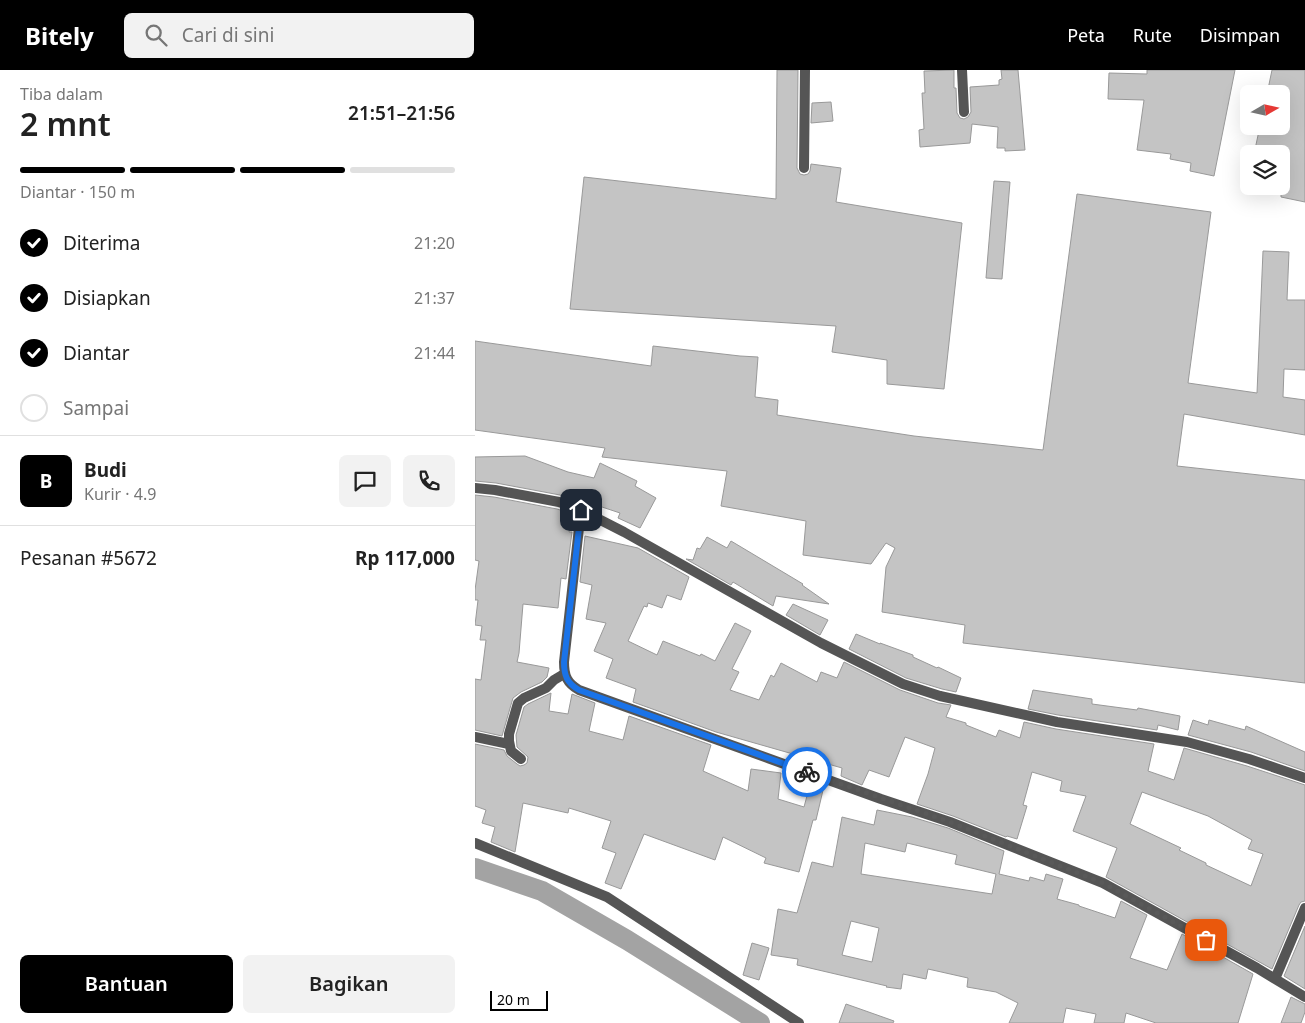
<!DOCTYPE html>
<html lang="id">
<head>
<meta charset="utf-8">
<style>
	:root { --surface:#fff; --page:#f2f2f2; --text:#222; --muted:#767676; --line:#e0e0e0; --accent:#000 }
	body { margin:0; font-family:"Noto Sans",sans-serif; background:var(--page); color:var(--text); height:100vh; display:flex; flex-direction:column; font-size:19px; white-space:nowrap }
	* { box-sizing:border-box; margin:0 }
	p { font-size:16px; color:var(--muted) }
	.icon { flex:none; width:28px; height:28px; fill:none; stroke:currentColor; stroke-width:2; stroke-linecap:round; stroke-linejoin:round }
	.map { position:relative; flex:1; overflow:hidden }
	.side { display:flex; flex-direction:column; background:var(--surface); width:475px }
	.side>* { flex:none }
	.needle { width:32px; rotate:81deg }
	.fabs { position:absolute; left:765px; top:15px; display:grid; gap:10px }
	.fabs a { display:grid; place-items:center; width:50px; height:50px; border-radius:8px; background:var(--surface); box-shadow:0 5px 20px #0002; font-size:25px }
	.scale { position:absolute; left:15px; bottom:12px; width:58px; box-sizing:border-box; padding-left:5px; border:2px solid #000; border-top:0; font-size:14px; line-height:18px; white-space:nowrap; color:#000; -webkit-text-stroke:4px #fff; paint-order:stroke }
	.pin { position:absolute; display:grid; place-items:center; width:42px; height:42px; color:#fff; margin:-21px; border-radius:10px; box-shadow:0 2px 8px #0006 }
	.courier { position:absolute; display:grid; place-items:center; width:50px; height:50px; margin:-25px; border:4px solid #1a73e8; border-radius:50%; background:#fff; color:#222; box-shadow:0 1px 6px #0007 }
	.overview em { font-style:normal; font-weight:600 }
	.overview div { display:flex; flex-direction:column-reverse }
	.overview { display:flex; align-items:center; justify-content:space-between; height:85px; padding:0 20px }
	h1 { font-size:32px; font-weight:600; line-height:38px }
	.bar { display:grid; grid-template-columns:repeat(4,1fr); gap:8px 5px; align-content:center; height:60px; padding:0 20px }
	.bar i { height:6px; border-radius:4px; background:var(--line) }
	.bar .current { background:var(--accent) }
	.bar p { grid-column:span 4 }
	.line { display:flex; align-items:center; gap:12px; padding:0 20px; border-top:1px solid var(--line) }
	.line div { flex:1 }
	.round { display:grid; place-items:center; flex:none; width:52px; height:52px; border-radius:8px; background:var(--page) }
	ol { padding:0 20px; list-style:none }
	li { display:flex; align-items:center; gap:15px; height:55px }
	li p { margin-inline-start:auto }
	li .icon { padding:5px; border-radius:50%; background:var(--accent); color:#fff; stroke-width:4 }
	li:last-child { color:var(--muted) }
	li i { width:28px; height:28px; border:2px solid var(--line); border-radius:50% }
	.action { display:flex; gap:10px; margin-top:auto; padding:10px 20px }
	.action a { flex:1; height:58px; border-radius:8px; background:var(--accent); color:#fff; font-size:20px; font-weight:600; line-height:58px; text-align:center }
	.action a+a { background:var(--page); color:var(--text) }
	header { display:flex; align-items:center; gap:30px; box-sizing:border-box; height:70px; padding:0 25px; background:var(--accent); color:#fff }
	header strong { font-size:24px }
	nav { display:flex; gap:28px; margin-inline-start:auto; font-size:18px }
	.search { width:350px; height:45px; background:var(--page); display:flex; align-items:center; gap:12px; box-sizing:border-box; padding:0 18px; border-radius:8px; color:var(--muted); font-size:19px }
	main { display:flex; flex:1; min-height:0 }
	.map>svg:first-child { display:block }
</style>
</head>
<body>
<header>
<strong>Bitely</strong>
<div class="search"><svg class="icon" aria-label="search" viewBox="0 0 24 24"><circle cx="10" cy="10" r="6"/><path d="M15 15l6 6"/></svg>Cari di sini</div>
<nav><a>Peta</a><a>Rute</a><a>Disimpan</a></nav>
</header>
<main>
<section class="side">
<div class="overview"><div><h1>2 mnt</h1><p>Tiba dalam</p></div><em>21:51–21:56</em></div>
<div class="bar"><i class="current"></i><i class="current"></i><i class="current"></i><i></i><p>Diantar · 150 m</p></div>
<ol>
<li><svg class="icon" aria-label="check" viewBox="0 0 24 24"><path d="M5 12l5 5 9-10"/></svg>Diterima<p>21:20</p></li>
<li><svg class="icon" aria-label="check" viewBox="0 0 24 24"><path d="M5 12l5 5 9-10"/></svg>Disiapkan<p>21:37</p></li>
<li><svg class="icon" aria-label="check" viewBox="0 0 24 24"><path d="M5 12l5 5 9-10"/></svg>Diantar<p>21:44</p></li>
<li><i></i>Sampai</li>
</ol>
<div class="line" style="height:90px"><b class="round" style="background:var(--accent);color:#fff">B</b><div><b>Budi</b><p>Kurir · 4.9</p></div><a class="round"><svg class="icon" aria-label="chat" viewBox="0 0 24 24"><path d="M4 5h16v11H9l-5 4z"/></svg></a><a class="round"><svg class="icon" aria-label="phone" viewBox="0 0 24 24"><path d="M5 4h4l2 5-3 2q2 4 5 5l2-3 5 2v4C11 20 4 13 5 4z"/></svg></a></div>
<div class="line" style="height:65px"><div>Pesanan #5672</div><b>Rp 117,000</b></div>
<div class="action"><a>Bantuan</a><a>Bagikan</a></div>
</section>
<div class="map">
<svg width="830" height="953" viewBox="0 0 830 953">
	<rect width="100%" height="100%" fill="#fff"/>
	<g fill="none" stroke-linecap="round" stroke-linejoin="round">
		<path stroke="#a3a3a3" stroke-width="20" d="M 0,798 L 67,821 L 152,870 L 285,953"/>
	</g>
	<path fill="#c4c4c4" stroke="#999" fill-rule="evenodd" d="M 302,0 L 323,0 L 322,98 L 325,104 L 329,105 L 333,104 L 335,101 L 336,94 L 366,98 L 361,132 L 487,153 L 469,319 L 412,314 L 412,290 L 357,282 L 361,256 L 95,239 L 109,107 L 301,129 Z
		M 479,0 L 479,18 L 481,18 L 482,43 L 485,48 L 489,49 L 493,47 L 496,42 L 495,17 L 524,15 L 524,10 L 527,9 L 526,0 L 543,0 L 550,80 L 530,81 L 530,78 L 522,78 L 523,57 L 497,54 L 495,73 L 445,77 L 444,60 L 449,59 L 447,23 L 450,23 L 449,1 Z
		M 672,0 L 760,0 L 739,106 L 715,101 L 716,93 L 695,89 L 696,84 L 662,80 L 669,30 L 633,29 L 634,3 L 672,4 Z
		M 797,0 L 830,0 L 830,132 L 806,127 L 806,84 L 779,84 L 785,56 L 806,56 L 806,24 L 792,24 Z
		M 356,32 L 358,51 L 336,53 L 337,33 Z
		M 519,111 L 535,112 L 527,209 L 511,208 Z
		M 602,124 L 736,142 L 713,313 L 782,323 L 788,181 L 814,182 L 812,230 L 830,230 L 830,300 L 809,299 L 808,327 L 830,330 L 830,365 L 709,344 L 702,396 L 830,410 L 830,613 L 488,573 L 490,555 L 407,542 L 411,497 L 420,478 L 411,473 L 396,494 L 328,485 L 331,451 L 246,436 L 252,401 L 127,387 L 130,378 L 0,360 L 0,271 L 176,296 L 178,276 L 265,286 L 283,287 L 280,327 L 303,330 L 302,345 L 439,366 L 568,380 Z
		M 50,386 L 93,402 L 119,408 L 125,393 L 162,411 L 160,416 L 181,428 L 165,458 L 143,448 L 145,443 L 109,431 L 108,433 L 85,425 L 21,413 L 0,411 L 0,387 Z
		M 0,425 L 19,427 L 82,439 L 98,444 L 94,462 L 97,462 L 91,509 L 86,508 L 83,538 L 48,534 L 44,583 L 42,592 L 74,598 L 72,607 L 67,612 L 46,622 L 38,628 L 27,666 L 0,660 L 0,609 L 6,610 L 11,570 L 5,570 L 7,556 L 0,555 L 3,530 L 0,530 L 0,520 L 4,491 L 0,490 Z
		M 110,466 L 163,478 L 214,507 L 206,530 L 192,525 L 187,538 L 173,533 L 172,537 L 169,536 L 153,571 L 182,585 L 188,571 L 225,586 L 226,584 L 240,591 L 260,553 L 276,561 L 257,599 L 264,602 L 255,620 L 284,630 L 296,605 L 299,607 L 306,593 L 342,612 L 346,602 L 362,608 L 369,592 L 425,620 L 463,633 L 476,635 L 471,647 L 491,653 L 491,655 L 521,667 L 524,660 L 545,668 L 549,652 L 581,659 L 679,674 L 673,701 L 699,710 L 709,678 L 772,696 L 830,715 L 830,831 L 826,832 L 824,835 L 797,899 L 631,807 L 642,778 L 598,761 L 611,726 L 585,721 L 587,711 L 557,702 L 548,735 L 552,736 L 542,769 L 532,766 L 531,767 L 478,746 L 442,734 L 453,704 L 460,678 L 430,667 L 414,707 L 394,700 L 387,715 L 366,706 L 367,698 L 241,662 L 158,632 L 161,619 L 131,608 L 138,589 L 119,581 L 131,553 L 111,549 L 117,515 L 105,512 ZM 667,722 L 733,746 L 777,770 L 773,779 L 788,784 L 776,816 L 731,795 L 731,793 L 704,780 L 706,778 L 655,754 Z
		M 232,467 L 252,478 L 256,471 L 328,514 L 327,515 L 354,534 L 301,526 L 298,536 L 258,512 L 256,515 L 211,489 L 218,490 L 222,478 L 225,479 Z
		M 318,534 L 353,550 L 345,565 L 311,545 Z
		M 381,564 L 405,574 L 405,573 L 438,585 L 438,587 L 462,598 L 463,597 L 486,608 L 481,622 L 467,619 L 431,608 L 374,579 Z
		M 558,620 L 617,629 L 617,634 L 662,640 L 663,638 L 705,646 L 703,660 L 683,655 L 682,660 L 583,645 L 553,639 Z
		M 76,623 L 74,641 L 93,644 L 97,624 L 120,633 L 114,661 L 148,670 L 154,646 L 236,675 L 228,701 L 273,721 L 276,699 L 306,703 L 303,729 L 329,737 L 336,711 L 349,716 L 341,750 L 338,750 L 324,802 L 289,793 L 291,788 L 248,767 L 240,790 L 169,764 L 146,819 L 130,813 L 141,783 L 127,778 L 136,751 L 94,738 L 93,743 L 48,733 L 40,782 L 16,772 L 20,757 L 7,753 L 11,740 L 0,736 L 0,674 L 29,680 L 32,686 L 42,694 L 45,696 L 49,695 L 52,693 L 53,687 L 42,677 L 41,665 L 49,637 L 53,634 Z
		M 718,650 L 733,655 L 734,650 L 770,660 L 771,656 L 830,682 L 830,701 L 776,682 L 713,665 Z
		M 402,740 L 437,747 L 473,758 L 529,781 L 524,804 L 554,811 L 555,807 L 569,811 L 571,804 L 588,809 L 582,829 L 604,835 L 604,836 L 640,848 L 646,831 L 672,845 L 655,888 L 692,900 L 707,864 L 778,904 L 763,953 L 681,953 L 651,943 L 649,953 L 619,953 L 621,944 L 591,938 L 588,953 L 534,953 L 543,933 L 521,922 L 492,917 L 493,908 L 453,899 L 451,909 L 428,904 L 426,919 L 411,917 L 412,916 L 322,895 L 323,889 L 296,885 L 303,839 L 322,843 L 337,792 L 358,797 L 367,747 L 399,755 ZM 390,773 L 430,782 L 432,773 L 482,785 L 480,794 L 521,804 L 517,824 L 386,804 ZM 376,851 L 404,858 L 397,892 L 367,885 Z
		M 830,856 L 830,919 L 809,906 Z
		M 277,873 L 294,878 L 284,910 L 268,905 Z
		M 816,927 L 830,934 L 830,942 L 826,953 L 806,953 Z
		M 371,934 L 419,951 L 418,953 L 364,953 Z"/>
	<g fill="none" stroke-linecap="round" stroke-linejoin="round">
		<path stroke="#555" stroke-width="10" d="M 487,0 L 489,42
			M 329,98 L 330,0
			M 106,440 L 89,592 C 89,606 92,613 104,620 L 406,729 L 475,752 L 628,813 L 782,898 L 830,927
			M 0,667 L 34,674
			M 46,689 L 36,681 L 34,671 L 34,664 L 43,633 L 49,628 L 71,618 L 79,610 L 89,604
			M 0,773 L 132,827 L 324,953
			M 800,909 L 830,838"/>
		<path stroke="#555" stroke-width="10" d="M 0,418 L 20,420 L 84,432 L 106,440 L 149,462 L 346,573 L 428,614 L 465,626 L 582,652 L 712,672 L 774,689 L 830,708"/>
	</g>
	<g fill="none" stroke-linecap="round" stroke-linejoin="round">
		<path stroke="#595959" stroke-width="5" stroke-dasharray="0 9" d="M 332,702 L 475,752 L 628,813 L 731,870"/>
		<path stroke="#1a73e8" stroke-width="6" d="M 106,440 L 89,592 C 89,606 92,613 104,620 L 332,702"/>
	</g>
</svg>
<div class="fabs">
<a><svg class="needle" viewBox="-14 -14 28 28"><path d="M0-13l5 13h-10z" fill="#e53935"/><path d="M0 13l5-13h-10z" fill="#767676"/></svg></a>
<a><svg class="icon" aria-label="layers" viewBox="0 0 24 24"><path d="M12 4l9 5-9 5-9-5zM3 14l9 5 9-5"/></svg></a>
</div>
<div class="scale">20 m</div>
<div class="pin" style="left:731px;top:870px;background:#ea580c"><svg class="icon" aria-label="bag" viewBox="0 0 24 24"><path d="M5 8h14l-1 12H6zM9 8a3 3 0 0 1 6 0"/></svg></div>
<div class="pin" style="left:106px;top:440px;background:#1f2937"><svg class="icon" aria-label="home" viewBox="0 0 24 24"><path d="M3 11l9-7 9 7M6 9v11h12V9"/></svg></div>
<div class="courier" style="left:332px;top:702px"><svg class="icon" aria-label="bike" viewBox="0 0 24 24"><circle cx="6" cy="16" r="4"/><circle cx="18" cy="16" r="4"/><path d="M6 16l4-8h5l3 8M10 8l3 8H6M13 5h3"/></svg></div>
</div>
</main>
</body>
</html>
